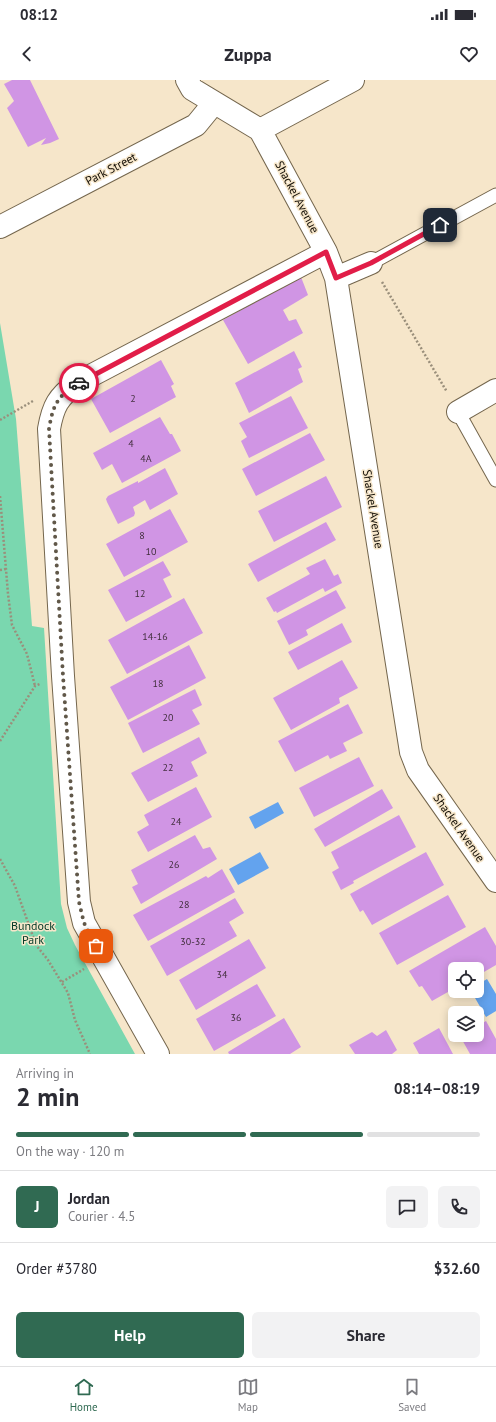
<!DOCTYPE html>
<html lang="en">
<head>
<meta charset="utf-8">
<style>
	:root { --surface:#fff; --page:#f2f2f3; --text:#2b2b33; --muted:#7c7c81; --line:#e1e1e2; --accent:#306a52 }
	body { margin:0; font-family:"PT Sans",sans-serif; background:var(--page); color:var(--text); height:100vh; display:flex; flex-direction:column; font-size:15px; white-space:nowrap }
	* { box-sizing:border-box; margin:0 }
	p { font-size:13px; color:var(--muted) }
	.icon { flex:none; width:22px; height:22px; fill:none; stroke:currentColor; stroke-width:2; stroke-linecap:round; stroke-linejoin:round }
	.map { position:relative; height:974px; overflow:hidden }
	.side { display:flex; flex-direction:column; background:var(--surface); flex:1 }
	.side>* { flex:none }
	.controls { position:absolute; left:448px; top:882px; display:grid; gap:8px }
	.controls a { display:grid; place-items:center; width:36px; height:36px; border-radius:6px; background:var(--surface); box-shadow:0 2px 10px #0003; font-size:20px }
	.pin { position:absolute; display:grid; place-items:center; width:34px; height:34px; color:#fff; margin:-17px; border-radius:8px; box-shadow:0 2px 6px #0006 }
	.courier { position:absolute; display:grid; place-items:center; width:40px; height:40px; margin:-20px; border:3px solid #e11d48; border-radius:50%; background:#fff; color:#222; box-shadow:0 1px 5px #0007 }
	.summary em { font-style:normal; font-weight:600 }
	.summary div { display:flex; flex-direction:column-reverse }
	.summary { display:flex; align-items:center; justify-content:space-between; height:68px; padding:0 16px }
	h1 { font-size:26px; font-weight:600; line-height:30px }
	.bar { display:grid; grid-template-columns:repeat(4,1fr); gap:6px 4px; align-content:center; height:48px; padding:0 16px }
	.bar i { height:5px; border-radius:3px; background:var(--line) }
	.bar .selected { background:var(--accent) }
	.bar p { grid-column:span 4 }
	.line { display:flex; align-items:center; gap:10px; padding:0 16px; border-top:1px solid var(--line) }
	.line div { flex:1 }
	.round { display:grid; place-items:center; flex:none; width:42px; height:42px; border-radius:6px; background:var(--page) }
	.button { display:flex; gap:8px; margin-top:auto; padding:8px 16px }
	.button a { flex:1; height:46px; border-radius:6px; background:var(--accent); color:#fff; font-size:16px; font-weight:600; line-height:46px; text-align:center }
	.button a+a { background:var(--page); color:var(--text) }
	.status { display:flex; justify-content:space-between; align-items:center; height:28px; padding:0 20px; background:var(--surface); direction:ltr }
	.status svg { height:11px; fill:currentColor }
	header { display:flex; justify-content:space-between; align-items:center; height:52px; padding:0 16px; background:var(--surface); font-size:18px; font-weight:600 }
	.dock { display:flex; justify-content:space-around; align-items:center; height:56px; border-top:1px solid var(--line); background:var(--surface); font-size:11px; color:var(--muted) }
	.dock a { display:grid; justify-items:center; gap:2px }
	.dock .selected { color:var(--accent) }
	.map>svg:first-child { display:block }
</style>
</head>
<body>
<div class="status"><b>08:12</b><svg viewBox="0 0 49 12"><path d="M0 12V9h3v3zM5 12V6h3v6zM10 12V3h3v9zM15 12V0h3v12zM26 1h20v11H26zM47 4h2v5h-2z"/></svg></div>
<header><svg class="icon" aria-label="back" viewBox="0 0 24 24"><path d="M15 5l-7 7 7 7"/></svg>Zuppa<svg class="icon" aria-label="heart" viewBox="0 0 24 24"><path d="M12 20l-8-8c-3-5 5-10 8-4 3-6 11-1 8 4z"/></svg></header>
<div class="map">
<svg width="496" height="974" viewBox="0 0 496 974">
	<rect width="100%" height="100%" fill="#f6e6ca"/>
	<path fill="#7ad7af" d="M 0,243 L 16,339 L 32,546 L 44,548 L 61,824 L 67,848 L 75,865 L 135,974 L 0,974 Z"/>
	<path fill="#63a3ee" d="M 278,722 L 284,733 L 255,749 L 249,737 Z
		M 260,772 L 269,788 L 238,805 L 229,789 Z
		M 487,899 L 496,914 L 496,931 L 486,937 L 471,911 L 477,911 L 477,905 Z"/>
	<path fill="#d095e4" d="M 12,0 L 30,0 L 59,59 L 50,63 L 41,65 L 46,58 L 28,67 L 7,28 L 14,21 L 4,4 Z
		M 301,197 L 308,215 L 283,230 L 289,241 L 296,239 L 303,253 L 248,284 L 223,240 Z
		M 294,271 L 302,287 L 298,289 L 303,302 L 249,333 L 235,303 Z
		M 161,280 L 174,304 L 171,306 L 176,317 L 110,353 L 91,319 Z
		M 291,316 L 308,348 L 249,378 L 241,361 L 247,357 L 239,343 Z
		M 160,337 L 170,354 L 172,354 L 181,371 L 122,403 L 112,384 L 102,390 L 93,373 Z
		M 310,353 L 325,380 L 256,416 L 242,389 Z
		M 165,388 L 178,414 L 150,430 L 145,420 L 133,427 L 135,433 L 134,436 L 118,444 L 107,422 L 106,419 L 108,416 L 138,401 L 138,403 Z
		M 326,396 L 342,427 L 274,462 L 258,431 Z
		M 170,429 L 188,462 L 124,497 L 106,464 Z
		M 326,442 L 336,460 L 258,502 L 248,484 Z
		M 325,479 L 334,496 L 338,494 L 342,503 L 325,512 L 323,508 L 277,533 L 276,531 L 274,532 L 266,518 L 310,494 L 306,488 Z
		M 163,481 L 171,495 L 163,499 L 172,517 L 126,542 L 108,510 Z
		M 336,510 L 346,528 L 306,550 L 308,555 L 289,565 L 277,541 Z
		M 184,518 L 203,553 L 127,594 L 108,560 Z
		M 342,543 L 352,562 L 298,590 L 288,572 Z
		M 189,565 L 206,598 L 128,640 L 110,607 Z
		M 342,580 L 358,608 L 339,618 L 340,623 L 291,650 L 273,618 Z
		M 195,609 L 202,625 L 192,630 L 200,644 L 143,673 L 128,643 Z
		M 348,624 L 363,653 L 343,663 L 347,671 L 330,679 L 328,675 L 295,692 L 278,661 Z
		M 199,657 L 207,673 L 191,682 L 198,696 L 148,722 L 131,693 Z
		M 359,677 L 374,706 L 314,737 L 299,708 Z
		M 196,707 L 212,737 L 148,772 L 137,752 L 149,745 L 144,735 Z
		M 382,709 L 393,728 L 325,767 L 314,749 Z
		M 399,735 L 416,767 L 353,801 L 354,803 L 341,810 L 332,792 L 339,788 L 331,772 Z
		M 195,755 L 203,769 L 210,767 L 217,779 L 141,824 L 132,807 L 138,804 L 131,790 Z
		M 426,772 L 444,805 L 372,845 L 363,830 L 360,832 L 350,814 Z
		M 222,789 L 235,812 L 148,861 L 133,835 L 206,796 L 208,798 Z
		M 448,815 L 466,847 L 397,885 L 379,853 Z
		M 235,818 L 244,833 L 229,842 L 237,856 L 167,896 L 150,866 Z
		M 485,847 L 496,866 L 496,885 L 477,896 L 477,889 L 455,889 L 455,908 L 432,921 L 422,906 L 419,907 L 409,891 Z
		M 249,859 L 266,888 L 196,930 L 179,900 Z
		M 257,904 L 276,936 L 214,971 L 196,939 Z
		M 284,938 L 301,967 L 290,974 L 229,974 L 228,972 Z
		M 486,941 L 496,959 L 496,974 L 470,974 L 460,956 L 477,955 L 477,946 Z
		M 439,948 L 453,974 L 419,974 L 413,963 Z
		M 386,950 L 397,970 L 392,974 L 355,974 L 349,965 L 372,952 L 377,956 Z"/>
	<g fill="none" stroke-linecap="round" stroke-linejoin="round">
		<g stroke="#74664d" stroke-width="15">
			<path id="lane" d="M 371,183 L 496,115
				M 458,332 L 496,400"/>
		</g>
		<g stroke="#74664d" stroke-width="24">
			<path id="street" d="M 187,0 L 192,9 L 260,50 L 353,0
				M 260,50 L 326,172 L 336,198 L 411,672 L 418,690 L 496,801
				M 0,147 L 196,45 L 214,23
				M 336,198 L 371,183
				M 458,332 L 496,310
				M 158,974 L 84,843 L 79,822 L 63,596 L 49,349 C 53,326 58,317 77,303 L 326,172"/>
		</g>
		<path stroke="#9a8f7b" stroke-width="2.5" stroke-dasharray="2 2" stroke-linecap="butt" d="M 382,202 L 447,312
			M 0,340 L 33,321
			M 0,416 L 8,514 L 12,545 L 27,574 L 35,606
			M 0,490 L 6,489
			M 0,661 L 35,606 L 40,604
			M 0,779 L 15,806 L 36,865 L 48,880 L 68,913 L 75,940 L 90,974
			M 62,902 L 84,889"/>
		<use href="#lane" stroke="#fff" stroke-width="13"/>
		<use href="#street" stroke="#fff" stroke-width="22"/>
	</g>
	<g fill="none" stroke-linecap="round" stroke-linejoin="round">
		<path stroke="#615849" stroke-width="4" stroke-dasharray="0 7.2" d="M 79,303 C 57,316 53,325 49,349 L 63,596 L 79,822 L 84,843 L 96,866"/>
		<path stroke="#e11d48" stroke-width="5" d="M 79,303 L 326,172 L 336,198 L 371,183 L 440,145"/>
	</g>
	<g text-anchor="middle" stroke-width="3" stroke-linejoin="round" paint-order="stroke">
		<g font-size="10" fill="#412e3c">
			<text x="133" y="322">2</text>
			<text x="131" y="367">4</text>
			<text x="146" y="382">4A</text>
			<text x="142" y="459">8</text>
			<text x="151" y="475">10</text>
			<text x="140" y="517">12</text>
			<text x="155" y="560">14-16</text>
			<text x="158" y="607">18</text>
			<text x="168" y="641">20</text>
			<text x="168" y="691">22</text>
			<text x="176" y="745">24</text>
			<text x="174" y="788">26</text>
			<text x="184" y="828">28</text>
			<text x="193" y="865">30-32</text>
			<text x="222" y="898">34</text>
			<text x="236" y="941">36</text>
		</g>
		<g font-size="12" fill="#110c04" stroke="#f6e6ca">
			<text transform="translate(111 89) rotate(-28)" y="4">Park Street</text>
			<text transform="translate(297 117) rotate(62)" y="4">Shackel Avenue</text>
			<text transform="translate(373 429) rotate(81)" y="4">Shackel Avenue</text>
			<text transform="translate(459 748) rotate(55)" y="4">Shackel Avenue</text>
		</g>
		<g font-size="12" fill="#033a27" stroke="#f6e6ca">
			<text x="33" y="850">Bundock<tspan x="33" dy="14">Park</tspan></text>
		</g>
	</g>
</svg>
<div class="controls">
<a><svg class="icon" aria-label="locate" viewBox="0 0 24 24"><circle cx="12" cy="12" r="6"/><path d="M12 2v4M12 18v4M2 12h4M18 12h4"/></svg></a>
<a><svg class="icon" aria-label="layers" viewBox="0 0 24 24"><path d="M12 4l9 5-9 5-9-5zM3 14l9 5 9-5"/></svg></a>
</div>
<div class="pin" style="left:96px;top:866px;background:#ea580c"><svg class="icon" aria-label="bag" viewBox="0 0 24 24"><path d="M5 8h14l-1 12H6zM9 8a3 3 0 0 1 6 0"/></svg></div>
<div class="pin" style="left:440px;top:145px;background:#1f2937"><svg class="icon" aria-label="home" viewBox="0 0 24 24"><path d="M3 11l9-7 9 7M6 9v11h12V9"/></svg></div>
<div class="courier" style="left:79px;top:303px"><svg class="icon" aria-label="car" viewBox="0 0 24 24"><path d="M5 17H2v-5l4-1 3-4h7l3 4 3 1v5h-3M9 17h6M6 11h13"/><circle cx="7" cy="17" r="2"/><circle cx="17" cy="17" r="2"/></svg></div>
</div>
<section class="side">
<div class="summary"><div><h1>2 min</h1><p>Arriving in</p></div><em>08:14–08:19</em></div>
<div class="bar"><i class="selected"></i><i class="selected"></i><i class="selected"></i><i></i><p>On the way · 120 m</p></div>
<div class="line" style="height:72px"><b class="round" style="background:var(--accent);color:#fff">J</b><div><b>Jordan</b><p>Courier · 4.5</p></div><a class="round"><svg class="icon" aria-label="chat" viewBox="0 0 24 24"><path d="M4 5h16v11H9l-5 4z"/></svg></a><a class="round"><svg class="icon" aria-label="phone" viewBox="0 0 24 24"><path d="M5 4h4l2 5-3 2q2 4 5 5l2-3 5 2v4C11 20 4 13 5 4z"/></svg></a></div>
<div class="line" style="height:52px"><div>Order #3780</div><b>$32.60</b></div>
<div class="button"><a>Help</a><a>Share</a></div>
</section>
<nav class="dock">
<a class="selected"><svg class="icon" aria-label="home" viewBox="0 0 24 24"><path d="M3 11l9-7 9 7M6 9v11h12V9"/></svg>Home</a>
<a><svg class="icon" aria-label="map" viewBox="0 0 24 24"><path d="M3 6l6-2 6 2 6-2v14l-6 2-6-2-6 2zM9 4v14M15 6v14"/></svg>Map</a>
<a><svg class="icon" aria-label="saved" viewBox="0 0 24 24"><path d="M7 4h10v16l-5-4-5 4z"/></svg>Saved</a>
</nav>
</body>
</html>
